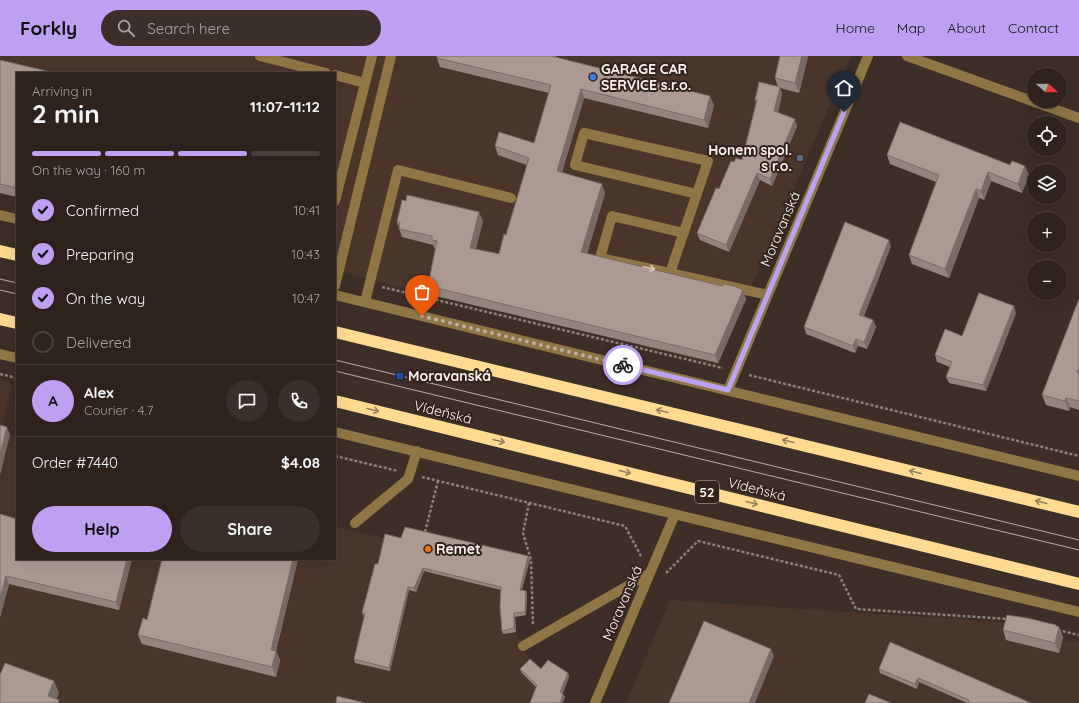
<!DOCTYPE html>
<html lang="en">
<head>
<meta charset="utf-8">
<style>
	:root { --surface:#2e221d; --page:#3a2f2a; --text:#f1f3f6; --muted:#a7a4a4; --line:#493f3b; --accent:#bca0f2 }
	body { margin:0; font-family:Quicksand,sans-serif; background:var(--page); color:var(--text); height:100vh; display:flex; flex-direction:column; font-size:15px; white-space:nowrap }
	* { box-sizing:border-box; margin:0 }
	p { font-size:13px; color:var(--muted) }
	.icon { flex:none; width:22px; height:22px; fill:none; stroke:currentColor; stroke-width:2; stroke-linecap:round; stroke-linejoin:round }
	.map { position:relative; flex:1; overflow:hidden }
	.sheet { position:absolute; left:16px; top:16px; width:320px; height:488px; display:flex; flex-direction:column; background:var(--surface); border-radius:0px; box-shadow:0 4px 16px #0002,0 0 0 1px var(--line) }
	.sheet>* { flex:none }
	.needle { width:26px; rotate:110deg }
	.tools { position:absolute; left:1027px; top:12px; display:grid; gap:8px }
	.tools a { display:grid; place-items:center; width:40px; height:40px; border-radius:50%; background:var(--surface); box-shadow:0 4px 16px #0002,0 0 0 1px var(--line); font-size:20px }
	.pin { position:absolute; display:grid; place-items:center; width:34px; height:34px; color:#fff; margin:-41px -17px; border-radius:50% 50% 50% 0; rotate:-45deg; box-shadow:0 0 4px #0007 }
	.pin .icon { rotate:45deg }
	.courier { position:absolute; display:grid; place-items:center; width:40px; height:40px; margin:-20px; border:3px solid #bca0f2; border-radius:50%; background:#fff; color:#222; box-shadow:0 1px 5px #0007 }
	.headline em { font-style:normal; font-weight:800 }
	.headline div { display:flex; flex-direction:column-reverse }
	.headline { display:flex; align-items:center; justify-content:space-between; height:68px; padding:0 16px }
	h1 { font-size:26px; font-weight:800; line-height:30px }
	.bar { display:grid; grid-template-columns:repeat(4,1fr); gap:6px 4px; align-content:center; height:48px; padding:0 16px }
	.bar i { height:5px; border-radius:3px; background:var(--line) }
	.bar .active { background:var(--accent) }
	.bar p { grid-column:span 4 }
	.line { display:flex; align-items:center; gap:10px; padding:0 16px; border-top:1px solid var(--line) }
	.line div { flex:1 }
	.round { display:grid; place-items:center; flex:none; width:42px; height:42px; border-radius:21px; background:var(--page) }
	ol { padding:0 16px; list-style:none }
	li { display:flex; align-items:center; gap:12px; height:44px }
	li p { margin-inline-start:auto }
	li .icon { padding:4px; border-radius:50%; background:var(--accent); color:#111; stroke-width:4 }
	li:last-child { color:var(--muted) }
	li i { width:22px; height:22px; border:2px solid var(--line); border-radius:50% }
	.primary-button { display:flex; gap:8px; margin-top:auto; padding:8px 16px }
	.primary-button a { flex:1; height:46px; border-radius:24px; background:var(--accent); color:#111; font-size:16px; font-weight:800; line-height:46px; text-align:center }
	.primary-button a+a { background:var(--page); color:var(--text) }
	header { display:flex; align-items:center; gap:24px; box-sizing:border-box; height:56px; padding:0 20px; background:var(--accent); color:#111 }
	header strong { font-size:19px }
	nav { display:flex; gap:22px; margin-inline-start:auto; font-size:14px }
	.search { width:280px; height:36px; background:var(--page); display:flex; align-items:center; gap:10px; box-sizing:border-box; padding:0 14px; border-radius:22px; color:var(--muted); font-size:15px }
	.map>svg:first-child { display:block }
</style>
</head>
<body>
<header>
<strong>Forkly</strong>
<div class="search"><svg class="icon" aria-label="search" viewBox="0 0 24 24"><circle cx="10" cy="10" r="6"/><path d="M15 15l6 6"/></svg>Search here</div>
<nav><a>Home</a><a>Map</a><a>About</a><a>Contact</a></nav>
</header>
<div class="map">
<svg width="1079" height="647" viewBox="0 0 1079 647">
	<rect width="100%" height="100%" fill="#3d2e27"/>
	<path fill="#4a352b" d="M 0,0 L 851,0 L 718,309 L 335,215 L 335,17 L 17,17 L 0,133 Z
		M 0,323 L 13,328 L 0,377 L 17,381 L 17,503 L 335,503 L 335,470 L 423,492 L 527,539 L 526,560 L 516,561 L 516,576 L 531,606 L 542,616 L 564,618 L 569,621 L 562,639 L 565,641 L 562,647 L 0,647 Z
		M 670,544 L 1000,566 L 1072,587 L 1073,584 L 1079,586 L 1079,647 L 626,647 Z"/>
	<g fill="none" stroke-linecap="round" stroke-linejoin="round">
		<path stroke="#8e817b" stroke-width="2.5" stroke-dasharray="3 2" stroke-linecap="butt" d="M 382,231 L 723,312
			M 0,318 L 17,322
			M 749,319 L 1079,400
			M 335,400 L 398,415
			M 422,421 L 625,470 L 642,502
			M 529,447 L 523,477 L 531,504 L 533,570
			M 425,476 L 438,425
			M 666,517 L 698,485 L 839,519 L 856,553 L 1008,563
			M 1058,574 L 1079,579"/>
		<path stroke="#8f7745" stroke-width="10" d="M 260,0 L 326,17
			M 907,0 L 1079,62
			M 335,19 L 365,27
			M 697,138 L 575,109 L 584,77 L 708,105 L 670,217 L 768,239
			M 335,145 L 372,0
			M 0,159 L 17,163
			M 670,217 L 600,202 L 612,160 L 684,177
			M 335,230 L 391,0
			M 335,239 L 1079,420
			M 365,246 L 398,114 L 511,142
			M 0,298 L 17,302
			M 728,334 L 868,0
			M 335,376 L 1079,556
			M 355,467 L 408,423 L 417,395
			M 523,590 L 650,517
			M 595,647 L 675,458"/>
		<path stroke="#ffdb92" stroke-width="12" d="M 0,195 L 17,199
			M 0,263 L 17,267
			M 335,276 L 1079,456
			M 335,345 L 1079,528"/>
		<path stroke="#b7aca6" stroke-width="1" d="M 0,223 L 17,227
			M 0,234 L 17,238
			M 335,304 L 1079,484
			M 335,315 L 1079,494"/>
	</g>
	<path fill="#94847e" d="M 437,0 L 556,0 L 556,1 L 714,49 L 708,72 L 584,42 L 562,116 L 605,137 L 587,198 L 746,243 L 718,307 L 431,239 L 428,230 L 435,193 L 433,189 L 402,181 L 397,166 L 483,165 L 475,193 L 499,198 L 506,179 L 527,109 L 498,99 L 495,90 L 534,87 L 549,37 L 440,11 L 437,2 Z
		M 808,0 L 799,37 L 780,32 L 782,38 L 778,56 L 797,70 L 772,130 L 760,124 L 729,196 L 700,184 L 697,177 L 734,106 L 742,104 L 756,47 L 755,44 L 778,31 L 775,22 Z
		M 0,4 L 17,17 L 17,141 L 0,137 Z
		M 887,99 L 1029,119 L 1022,137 L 991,125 L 984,144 L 979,142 L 949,222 L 912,208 L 909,199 L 936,126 L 890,108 Z
		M 891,190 L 864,260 L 873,264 L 876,271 L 867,293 L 858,290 L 855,297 L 806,278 L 804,271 Z
		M 1079,243 L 1079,354 L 1070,351 L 1069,355 L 1046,349 L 1042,339 Z
		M 1016,257 L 986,335 L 949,327 L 946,321 L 950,311 L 937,306 L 935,299 L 962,280 Z
		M 0,458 L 17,503 L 132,503 L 119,554 L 9,528 L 0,561 Z
		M 401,482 L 528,500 L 530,503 L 522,534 L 526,535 L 527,538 L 526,559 L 515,561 L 516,576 L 503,578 L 502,575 L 501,534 L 424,515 L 416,536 L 409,534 L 390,615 L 355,607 L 354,603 L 365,560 L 364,560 L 362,557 L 378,508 Z
		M 162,503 L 298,503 L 276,595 L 280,604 L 276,621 L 142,588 L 138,579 L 147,564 Z
		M 1056,569 L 1057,571 L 1059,571 L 1063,581 L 1059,597 L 1006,584 L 1003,574 Z
		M 520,613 L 541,613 L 568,617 L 569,621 L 562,638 L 565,641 L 562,647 L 530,647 L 536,631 L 521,616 Z
		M 879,613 L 1031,647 L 967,647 L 919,626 L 917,633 L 880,617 Z"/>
	<path fill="#786b66" d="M 802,0 L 808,0 L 799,37 L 795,27 Z
		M 780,31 L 782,38 L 777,62 L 774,55 Z
		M 581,33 L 584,42 L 560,123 L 557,115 Z
		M 710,40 L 714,49 L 708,72 L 704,64 Z
		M 795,63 L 797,70 L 772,130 L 770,123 Z
		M 1025,110 L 1029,119 L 1022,137 L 1018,128 Z
		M 988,116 L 991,125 L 984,144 L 981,135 Z
		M 757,117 L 760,124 L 729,196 L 726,189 Z
		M 602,128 L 605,137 L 585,205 L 581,196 Z
		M 976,133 L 979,142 L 949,222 L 945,213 Z
		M 479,156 L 483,165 L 474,201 L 470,192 Z
		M 889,184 L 891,190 L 862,265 L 859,259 Z
		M 743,234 L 746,243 L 718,307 L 715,299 Z
		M 1014,250 L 1016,257 L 986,335 L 983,329 Z
		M 873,264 L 876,271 L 867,293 L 864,286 Z
		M 856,283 L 858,290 L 855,297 L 853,290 Z
		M 1066,342 L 1070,351 L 1069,355 L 1065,345 Z
		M 7,371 L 10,379 L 0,419 L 0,398 Z
		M 528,500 L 530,503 L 521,537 L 520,534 Z
		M 127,503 L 132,503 L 119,554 L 116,546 Z
		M 293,503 L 298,503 L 276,595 L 280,604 L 276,621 L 272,611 L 271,594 Z
		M 423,512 L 424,515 L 416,536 L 414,532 Z
		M 6,520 L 9,528 L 0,561 L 0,542 Z
		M 408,531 L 409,534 L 390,615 L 389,612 Z
		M 526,535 L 527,538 L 526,559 L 525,556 Z
		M 514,557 L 515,561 L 516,576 L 514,572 Z
		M 1056,569 L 1059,575 L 1059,571 L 1063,581 L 1059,597 L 1055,587 Z
		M 771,593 L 774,600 L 755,647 L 749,647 Z
		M 568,617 L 569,621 L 562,640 L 560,636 Z
		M 918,622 L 919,626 L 917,633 L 915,628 Z
		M 54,625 L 59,637 L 55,647 L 48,640 Z
		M 563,638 L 565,641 L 562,647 L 560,647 Z"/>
	<path fill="#ac9992" stroke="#786b66" d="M 437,0 L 551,0 L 710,40 L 704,64 L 581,33 L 557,115 L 602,128 L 581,196 L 722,230 L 725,228 L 734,230 L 743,234 L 715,299 L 428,230 L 437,185 L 432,184 L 432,180 L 399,173 L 400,166 L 397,166 L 402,144 L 406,145 L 407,139 L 479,156 L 470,192 L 499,198 L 504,178 L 506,179 L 529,102 L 495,90 L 499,76 L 534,87 L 551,29 L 437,2 Z
		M 780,0 L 802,0 L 795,27 L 775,22 Z
		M 0,4 L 55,17 L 17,17 L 17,132 L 0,128 Z
		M 759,26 L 780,31 L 774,55 L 795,63 L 770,123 L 757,117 L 726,189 L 697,177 L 716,132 L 719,133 L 731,105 L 734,106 L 736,102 L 742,104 L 757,44 L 755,44 Z
		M 900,66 L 1010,109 L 1012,105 L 1025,110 L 1018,128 L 988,116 L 981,135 L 976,133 L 945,213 L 909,199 L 939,119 L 887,99 Z
		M 845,166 L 889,184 L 859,259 L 873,264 L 864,286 L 856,283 L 853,290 L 804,271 Z
		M 979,237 L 1014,250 L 983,329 L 946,321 L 952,306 L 935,299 L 945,273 L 962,280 Z
		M 1079,243 L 1079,311 L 1077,316 L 1079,317 L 1079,345 L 1066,342 L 1065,345 L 1042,339 Z
		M 0,369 L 7,371 L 0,398 Z
		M 0,458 L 17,463 L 17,503 L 127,503 L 116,546 L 6,520 L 0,542 Z
		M 405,471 L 528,500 L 520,534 L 526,535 L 525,556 L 514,557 L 514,572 L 502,575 L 500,551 L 501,531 L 423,512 L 414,532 L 408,531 L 389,612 L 354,603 L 365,557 L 362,557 L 375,508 L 378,508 L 385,478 L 401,482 Z
		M 162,503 L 293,503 L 271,594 L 276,595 L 272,611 L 138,579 L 143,562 L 147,564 Z
		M 1007,559 L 1027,562 L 1056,569 L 1056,570 L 1059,571 L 1055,587 L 1003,574 Z
		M 704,565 L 771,593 L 749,647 L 669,647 Z
		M 890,586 L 1031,647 L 968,647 L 969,644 L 918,622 L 915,628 L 879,613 Z
		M 530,603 L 541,613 L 548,604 L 568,617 L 560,636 L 563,638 L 560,647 L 530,647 L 537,629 L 520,613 Z
		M 5,607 L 54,625 L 48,640 L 59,644 L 58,647 L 0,647 L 0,619 Z
		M 869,638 L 891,647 L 865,647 Z
		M 337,640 L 365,647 L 336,647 Z"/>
	<defs><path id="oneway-shaft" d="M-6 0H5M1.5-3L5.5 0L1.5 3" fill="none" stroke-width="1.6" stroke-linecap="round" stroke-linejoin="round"/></defs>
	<use stroke="#d6c8b3" href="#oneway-shaft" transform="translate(649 212) rotate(12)"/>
	<g stroke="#988058">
		<use href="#oneway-shaft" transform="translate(373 354) rotate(14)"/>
		<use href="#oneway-shaft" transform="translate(662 355) rotate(-166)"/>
		<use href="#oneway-shaft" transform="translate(499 385) rotate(14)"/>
		<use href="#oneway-shaft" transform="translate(788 385) rotate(-166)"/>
		<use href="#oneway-shaft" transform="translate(625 416) rotate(14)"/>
		<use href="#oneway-shaft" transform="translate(915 416) rotate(-166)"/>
		<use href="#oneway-shaft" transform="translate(1041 446) rotate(-166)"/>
		<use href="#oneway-shaft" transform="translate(752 447) rotate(14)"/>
	</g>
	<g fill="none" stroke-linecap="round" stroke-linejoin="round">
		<path stroke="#baaea8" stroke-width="4" stroke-dasharray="0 7.2" d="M 422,260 L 623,309"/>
		<path stroke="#bca0f2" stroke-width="5" d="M 623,309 L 728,334 L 844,56"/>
	</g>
	<circle fill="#3f7fe0" stroke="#32241d" stroke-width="1.5" cx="593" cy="21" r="4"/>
	<circle fill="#5c6f8a" stroke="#32241d" stroke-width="1.5" cx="800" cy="102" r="4"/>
	<rect fill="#1a4fb4" stroke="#32241d" stroke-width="1.5" x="396" y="316" width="8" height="8" rx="2"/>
	<circle fill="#e8710a" stroke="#32241d" stroke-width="1.5" cx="428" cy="493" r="4"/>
	<g text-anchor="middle" stroke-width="4" stroke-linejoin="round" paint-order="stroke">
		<rect fill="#32241d" stroke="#c0b5af" stroke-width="1" x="695" y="425" width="24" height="22" rx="3"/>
		<g font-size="13" font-weight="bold" fill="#fdf3ee">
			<text x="707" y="441">52</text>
		</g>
		<g font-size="14" font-weight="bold" fill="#fdf3ee" stroke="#32241d" text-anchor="start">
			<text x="601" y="18">GARAGE CAR<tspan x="601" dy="16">SERVICE s.r.o.</tspan></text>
			<text x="792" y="99" text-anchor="end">Honem spol.<tspan x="792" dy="16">s r.o.</tspan></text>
			<text x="408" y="325">Moravanská</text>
			<text x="436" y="498">Remet</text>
		</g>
		<g font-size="14" fill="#fdf3ee" stroke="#32241d">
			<text transform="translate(780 173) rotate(-67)" y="5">Moravanská</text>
			<text transform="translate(443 356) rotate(14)" y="5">Vídeňská</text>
			<text transform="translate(757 433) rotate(14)" y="5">Vídeňská</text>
			<text transform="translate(622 547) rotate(-67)" y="5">Moravanská</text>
		</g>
	</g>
</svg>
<div class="tools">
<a><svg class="needle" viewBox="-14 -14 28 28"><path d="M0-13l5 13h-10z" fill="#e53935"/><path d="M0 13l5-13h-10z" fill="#a7a4a4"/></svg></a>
<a><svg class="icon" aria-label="locate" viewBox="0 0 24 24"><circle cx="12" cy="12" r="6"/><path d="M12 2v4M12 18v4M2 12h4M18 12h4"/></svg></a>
<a><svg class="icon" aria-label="layers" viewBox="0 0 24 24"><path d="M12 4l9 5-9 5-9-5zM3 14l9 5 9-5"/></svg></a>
<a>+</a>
<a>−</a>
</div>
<div class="pin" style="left:422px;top:260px;background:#ea580c"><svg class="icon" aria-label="bag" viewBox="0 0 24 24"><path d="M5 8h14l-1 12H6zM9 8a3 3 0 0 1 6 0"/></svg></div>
<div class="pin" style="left:844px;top:56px;background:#1f2937"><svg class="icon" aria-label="home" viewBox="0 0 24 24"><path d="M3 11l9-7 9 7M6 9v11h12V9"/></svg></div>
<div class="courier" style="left:623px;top:309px"><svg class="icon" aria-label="bike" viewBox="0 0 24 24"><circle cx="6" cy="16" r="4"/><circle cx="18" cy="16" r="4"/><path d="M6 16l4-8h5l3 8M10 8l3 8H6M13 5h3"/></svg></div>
<section class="sheet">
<div class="headline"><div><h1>2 min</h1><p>Arriving in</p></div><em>11:07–11:12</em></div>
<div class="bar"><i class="active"></i><i class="active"></i><i class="active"></i><i></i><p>On the way · 160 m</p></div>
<ol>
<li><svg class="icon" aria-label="check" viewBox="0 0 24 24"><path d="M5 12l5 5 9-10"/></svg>Confirmed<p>10:41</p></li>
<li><svg class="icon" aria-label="check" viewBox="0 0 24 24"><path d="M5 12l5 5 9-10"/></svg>Preparing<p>10:43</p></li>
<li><svg class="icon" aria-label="check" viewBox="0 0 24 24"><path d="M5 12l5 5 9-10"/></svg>On the way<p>10:47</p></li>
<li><i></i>Delivered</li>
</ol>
<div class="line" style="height:72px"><b class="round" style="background:var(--accent);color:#111">A</b><div><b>Alex</b><p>Courier · 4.7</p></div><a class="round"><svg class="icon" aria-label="chat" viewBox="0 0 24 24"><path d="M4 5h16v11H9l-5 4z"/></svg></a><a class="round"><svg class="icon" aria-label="phone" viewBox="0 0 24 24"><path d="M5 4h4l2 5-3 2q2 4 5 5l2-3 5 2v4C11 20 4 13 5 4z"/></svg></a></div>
<div class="line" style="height:52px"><div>Order #7440</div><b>$4.08</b></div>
<div class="primary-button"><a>Help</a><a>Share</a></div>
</section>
</div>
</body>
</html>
